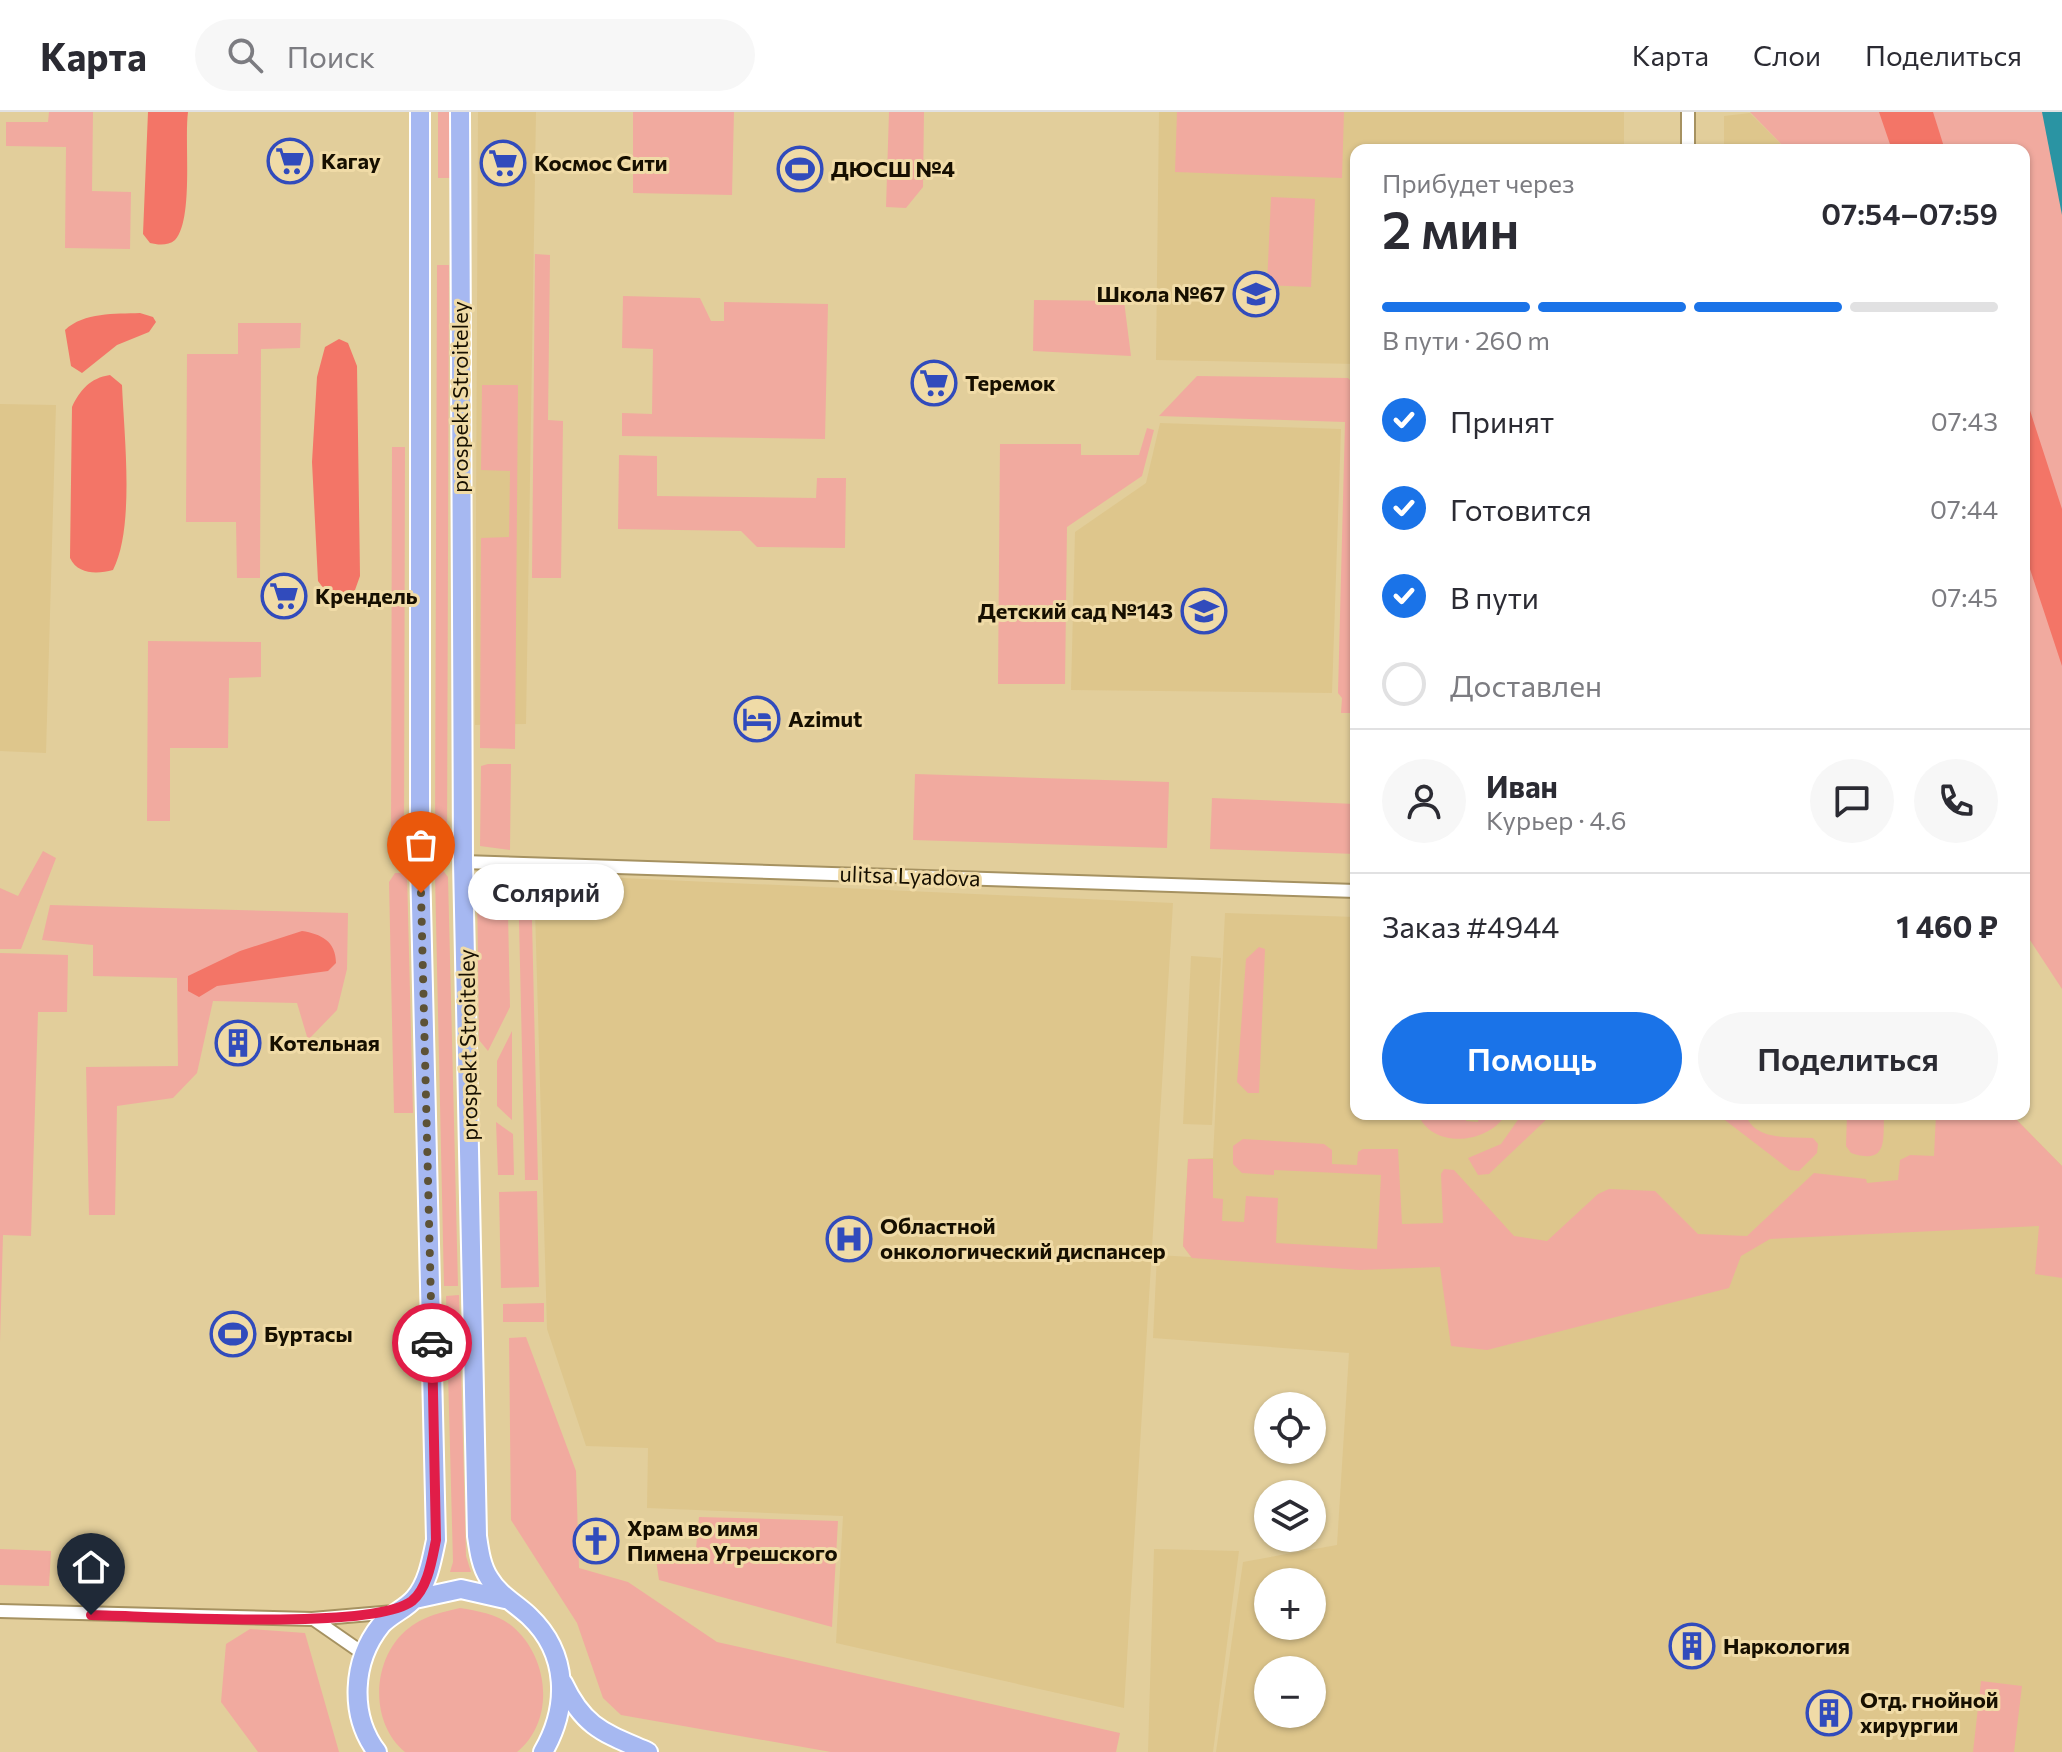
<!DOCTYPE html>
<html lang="ru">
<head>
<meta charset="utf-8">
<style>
	:root { --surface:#fff; --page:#f7f7f7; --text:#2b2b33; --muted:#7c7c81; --line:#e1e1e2; --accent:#1a73e8 }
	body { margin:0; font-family:Commissioner,sans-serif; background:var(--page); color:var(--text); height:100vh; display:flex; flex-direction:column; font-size:30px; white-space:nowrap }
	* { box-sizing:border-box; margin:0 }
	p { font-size:26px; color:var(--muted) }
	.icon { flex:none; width:44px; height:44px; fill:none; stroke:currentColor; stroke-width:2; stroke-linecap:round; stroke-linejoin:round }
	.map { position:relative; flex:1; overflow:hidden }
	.details { position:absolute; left:1350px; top:32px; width:680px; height:976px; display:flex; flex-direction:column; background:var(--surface); border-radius:16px; box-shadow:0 2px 6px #0004 }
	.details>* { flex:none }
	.fabs { position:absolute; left:1254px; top:1280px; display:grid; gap:16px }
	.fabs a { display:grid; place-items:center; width:72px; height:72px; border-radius:50%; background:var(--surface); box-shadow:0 2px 6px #0004; font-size:40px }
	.pin { position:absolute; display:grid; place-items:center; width:68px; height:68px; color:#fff; margin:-82px -34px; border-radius:50% 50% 50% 0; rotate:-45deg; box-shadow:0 0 8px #0007 }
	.pin .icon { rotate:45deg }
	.courier { position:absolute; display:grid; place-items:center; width:80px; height:80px; margin:-40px; border:6px solid #e11d48; border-radius:50%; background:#fff; color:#222; box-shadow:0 2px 10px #0007 }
	.bubble { position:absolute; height:56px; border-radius:28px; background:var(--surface); box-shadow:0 2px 6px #0004; font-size:26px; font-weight:600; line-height:56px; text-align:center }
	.summary em { font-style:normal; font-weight:600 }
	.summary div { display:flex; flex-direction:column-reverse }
	.summary { display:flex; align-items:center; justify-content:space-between; height:136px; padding:0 32px }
	h1 { font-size:52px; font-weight:600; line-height:60px }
	.bar { display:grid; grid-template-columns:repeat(4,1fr); gap:12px 8px; align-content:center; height:96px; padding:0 32px }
	.bar i { height:10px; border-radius:6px; background:var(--line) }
	.bar .on { background:var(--accent) }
	.bar p { grid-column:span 4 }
	.line { display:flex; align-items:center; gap:20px; padding:0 32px; border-top:2px solid var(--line) }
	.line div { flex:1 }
	.round { display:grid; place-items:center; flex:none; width:84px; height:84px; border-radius:42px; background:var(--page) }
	ol { padding:0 32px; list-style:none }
	li { display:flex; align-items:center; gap:24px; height:88px }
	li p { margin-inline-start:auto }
	li .icon { padding:8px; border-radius:50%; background:var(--accent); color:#fff; stroke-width:4 }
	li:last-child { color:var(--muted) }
	li i { width:44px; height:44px; border:4px solid var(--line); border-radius:50% }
	.action { display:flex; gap:16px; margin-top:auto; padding:16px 32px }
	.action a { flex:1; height:92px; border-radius:48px; background:var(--accent); color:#fff; font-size:32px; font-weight:600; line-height:92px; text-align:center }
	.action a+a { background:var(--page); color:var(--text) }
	header { display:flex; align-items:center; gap:48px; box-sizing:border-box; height:112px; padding:0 40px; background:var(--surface); border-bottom:2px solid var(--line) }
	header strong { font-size:38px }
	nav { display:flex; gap:44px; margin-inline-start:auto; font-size:28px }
	.search { width:560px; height:72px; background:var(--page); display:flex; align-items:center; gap:20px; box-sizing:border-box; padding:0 28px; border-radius:44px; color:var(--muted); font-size:30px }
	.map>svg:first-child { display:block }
</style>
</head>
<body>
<header>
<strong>Карта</strong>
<div class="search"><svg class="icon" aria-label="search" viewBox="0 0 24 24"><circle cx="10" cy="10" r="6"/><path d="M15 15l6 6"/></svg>Поиск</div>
<nav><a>Карта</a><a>Слои</a><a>Поделиться</a></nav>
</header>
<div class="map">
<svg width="2062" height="1640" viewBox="0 0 2062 1640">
	<rect width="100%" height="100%" fill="#e2ce9b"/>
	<path fill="#dec68c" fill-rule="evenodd" d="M 478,0 L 536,0 L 526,612 L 475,613 Z
		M 1159,0 L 1624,0 L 1624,38 L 1356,38 L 1356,252 L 1156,248 Z
		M 1750,1 L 1787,38 L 1724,38 L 1724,4 Z
		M 0,292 L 56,293 L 46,641 L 0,639 Z
		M 1160,311 L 1341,317 L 1332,581 L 1071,578 L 1075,420 L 1146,371 Z
		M 534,762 L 1173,791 L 1124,1596 L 836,1531 L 843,1404 L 647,1396 L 648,1336 L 586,1334 L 547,1217 Z
		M 1225,801 L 1356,805 L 1356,1002 L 2011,1002 L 2062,1054 L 2062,1640 L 1216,1640 L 1243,1450 L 1337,1433 L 1349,1241 L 1153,1226 L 1157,1143 L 1191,1145 L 1183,1134 L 1188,1047 L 1213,1046 ZM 1268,1470 L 1312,1470 L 1312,1514 L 1268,1514 ZM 1268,1558 L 1312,1558 L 1312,1602 L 1268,1602 Z
		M 1191,844 L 1221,846 L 1212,1013 L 1183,1012 Z
		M 1154,1437 L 1239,1439 L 1213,1640 L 1148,1640 Z"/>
	<path fill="#f1aa9f" d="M 49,0 L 93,0 L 92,79 L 131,80 L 130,137 L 65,136 L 66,35 L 6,34 L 6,10 L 48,10 Z
		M 438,0 L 450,0 L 450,66 L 438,66 Z
		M 633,0 L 734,0 L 732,83 L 633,81 Z
		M 889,0 L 924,0 L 923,75 L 906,96 L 886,95 Z
		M 1177,0 L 1344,0 L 1342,66 L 1175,60 Z
		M 1750,0 L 2062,0 L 2062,877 L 2024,819 L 2024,38 L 1787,38 Z
		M 1271,85 L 1315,87 L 1311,175 L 1267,173 Z
		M 535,142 L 550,143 L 548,308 L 563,309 L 561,466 L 532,466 Z
		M 437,153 L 449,153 L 447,731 L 435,731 Z
		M 623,184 L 700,186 L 711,209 L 724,209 L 724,190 L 828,192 L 825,327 L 622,324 L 622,301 L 652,302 L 653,237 L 622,236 Z
		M 1034,188 L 1124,189 L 1131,244 L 1033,239 Z
		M 238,211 L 301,211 L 300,236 L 261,237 L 260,466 L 237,466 L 236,410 L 186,410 L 187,242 L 238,242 Z
		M 1197,264 L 1348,266 L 1356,274 L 1356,601 L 1341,601 L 1342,586 L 1338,581 L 1345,310 L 1159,304 Z
		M 482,273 L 518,273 L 515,637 L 480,636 L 481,426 L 509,425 L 510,359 L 481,358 Z
		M 1147,316 L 1154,318 L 1142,364 L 1067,415 L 1065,572 L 998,572 L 1000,332 L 1081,332 L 1081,343 L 1139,343 Z
		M 392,335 L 405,335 L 404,730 L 391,730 Z
		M 619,343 L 657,344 L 657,384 L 816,386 L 817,366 L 846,366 L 845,436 L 757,435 L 741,419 L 618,417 Z
		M 148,529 L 261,530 L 261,565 L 229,566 L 228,636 L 170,636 L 170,709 L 147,709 Z
		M 488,652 L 511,652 L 510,738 L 480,734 L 481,654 Z
		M 915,662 L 1169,670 L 1167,736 L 913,728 Z
		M 1212,686 L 1356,692 L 1356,742 L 1210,737 Z
		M 43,739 L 56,746 L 21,837 L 0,837 L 0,776 L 18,784 Z
		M 507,755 L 510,895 L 488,939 L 479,928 L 477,769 L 491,758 Z
		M 442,757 L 448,765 L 458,1174 L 444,1174 L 435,763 Z
		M 395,761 L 407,761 L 413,1001 L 394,1001 L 389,770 Z
		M 531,765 L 538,1068 L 525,1068 L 518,766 Z
		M 50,793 L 348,801 L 347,857 L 337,898 L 308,928 L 297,891 L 213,889 L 197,961 L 173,986 L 117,994 L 115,1103 L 89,1103 L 86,955 L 178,954 L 177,866 L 93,864 L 93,833 L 42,828 Z
		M 1259,835 L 1265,837 L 1259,981 L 1248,981 L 1237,970 L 1246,847 Z
		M 0,841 L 68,843 L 67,900 L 38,900 L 31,1124 L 3,1123 L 0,1230 Z
		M 512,919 L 512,1008 L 497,994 L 497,949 Z
		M 1418,1002 L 1466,1002 L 1466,1009 L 1478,1010 L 1479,1002 L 1506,1002 C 1489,1032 1432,1038 1418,1002 Z
		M 1522,1002 L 1552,1002 L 1489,1062 L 1478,1063 L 1468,1046 L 1501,1032 Z
		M 1717,1002 L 1745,1002 C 1756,1030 1788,1024 1813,1026 L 1818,1032 L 1817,1041 L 1799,1059 L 1790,1058 Z
		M 1847,1002 L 1884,1002 C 1883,1029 1888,1053 1851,1041 L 1846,1034 Z
		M 1936,1002 L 2011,1002 L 2062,1054 L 2062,1166 L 2035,1162 L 2039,1114 L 1770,1127 L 1741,1144 L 1729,1176 L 1487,1238 L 1451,1234 L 1440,1155 L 1360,1158 L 1192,1146 L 1183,1134 L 1188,1047 L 1213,1047 L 1213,1086 L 1223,1087 L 1222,1109 L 1244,1110 L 1246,1084 L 1278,1086 L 1276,1131 L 1377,1137 L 1381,1063 L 1274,1058 L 1274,1063 L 1242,1061 L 1233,1052 L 1233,1034 L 1243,1027 L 1324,1032 L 1332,1038 L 1332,1052 L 1357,1053 L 1358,1040 L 1363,1037 L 1398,1037 L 1402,1112 L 1443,1111 L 1441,1062 L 1444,1057 L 1454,1058 L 1514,1124 L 1547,1129 L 1598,1082 L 1609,1077 L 1655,1079 L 1698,1122 L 1747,1124 L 1814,1061 L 1866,1067 L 1867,1071 L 1898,1068 L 1900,1048 L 1910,1043 L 1934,1044 Z
		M 496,1010 L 513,1022 L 514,1063 L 498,1063 Z
		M 537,1079 L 539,1175 L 501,1176 L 499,1080 Z
		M 459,1183 L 466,1444 L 471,1460 L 450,1460 L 453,1450 L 446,1184 Z
		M 544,1191 L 544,1210 L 503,1210 L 503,1192 Z
		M 526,1225 L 576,1359 L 579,1456 L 628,1470 L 717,1530 L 1120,1621 L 1116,1640 L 831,1640 L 621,1603 L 603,1586 L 577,1511 L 511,1408 L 509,1226 Z
		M 699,1405 L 838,1409 L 832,1515 L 659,1468 L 656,1448 L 695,1447 Z
		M 0,1437 L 51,1439 L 49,1474 L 0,1473 Z
		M 460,1496 C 478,1499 497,1502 512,1514 C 549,1545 556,1608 517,1640 L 405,1640 C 367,1609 372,1540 413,1513 C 428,1503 443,1500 460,1496 Z
		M 250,1517 L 305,1521 L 339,1640 L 258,1640 L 221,1590 L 226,1532 Z
		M 1981,1569 L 2022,1574 L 2014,1640 L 1973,1640 Z"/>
	<path fill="#f37567" d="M 148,0 L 188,0 C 184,29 194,107 175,128 C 168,134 158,133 150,131 L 143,122 Z
		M 1879,0 L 1933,0 L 1945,38 L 1892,38 Z
		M 140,201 L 153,205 L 156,210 L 149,220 L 117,233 L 82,261 L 71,254 L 65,218 C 84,200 115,202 140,201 Z
		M 339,227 L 348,231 L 357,254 L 360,464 L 355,478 L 344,482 L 327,481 L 318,469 L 312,350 L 317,265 L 325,235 Z
		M 110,263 L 122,273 C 124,323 135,415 113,458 C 98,462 78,463 70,446 L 72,295 C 80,278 90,266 110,263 Z
		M 2024,280 L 2062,397 L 2062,554 L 2024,439 Z
		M 302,819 C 321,822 336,829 336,851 L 328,859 L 217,874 L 199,885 L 188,879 L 188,864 L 240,839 Z"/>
	<path fill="#2a94a3" d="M 2042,0 L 2062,0 L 2062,103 Z"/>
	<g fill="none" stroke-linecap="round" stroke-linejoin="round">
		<g stroke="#a69261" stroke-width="16">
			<path id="street" d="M 1688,0 L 1688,38
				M 463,750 L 1356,779
				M 0,1499 L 312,1507 L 394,1500
				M 315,1508 L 364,1542"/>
		</g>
		<g stroke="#fff" stroke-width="22">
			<path id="primary" d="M 460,0 L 463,750 L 477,1424 C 479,1438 481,1454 489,1466 C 499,1483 515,1491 529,1504 C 569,1542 569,1595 543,1640
				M 415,1487 L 461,1477 L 505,1487
				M 563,1571 C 584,1616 605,1621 648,1640
				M 377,1640 C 349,1603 352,1549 381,1513 C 391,1502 406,1497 415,1486 C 428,1471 432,1447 436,1428 L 420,750 L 420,0"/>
		</g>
		<use href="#street" stroke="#fff" stroke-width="12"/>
		<use href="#primary" stroke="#a6b8f1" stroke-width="18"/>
	</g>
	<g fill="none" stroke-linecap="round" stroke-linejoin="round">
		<path stroke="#5d5236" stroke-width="8" stroke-dasharray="0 14.4" d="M 421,781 L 432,1231"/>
		<path stroke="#e11d48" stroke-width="10" d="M 91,1503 C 150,1504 373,1519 412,1489 C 428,1476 432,1447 436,1428 L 432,1231"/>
	</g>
	<defs>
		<g id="supermarket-ring" transform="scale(2.3)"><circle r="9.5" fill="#f0dba7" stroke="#314bbc" stroke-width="1.5"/><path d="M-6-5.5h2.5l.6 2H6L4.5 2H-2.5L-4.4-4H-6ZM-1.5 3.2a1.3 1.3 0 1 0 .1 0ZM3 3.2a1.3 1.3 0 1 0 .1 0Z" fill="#314bbc"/></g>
		<g id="stadium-ring" transform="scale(2.3)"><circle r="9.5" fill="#f0dba7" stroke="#314bbc" stroke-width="1.5"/><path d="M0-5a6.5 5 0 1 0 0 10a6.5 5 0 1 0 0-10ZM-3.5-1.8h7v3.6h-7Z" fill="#314bbc"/></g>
		<g id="school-ring" transform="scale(2.3)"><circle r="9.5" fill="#f0dba7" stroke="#314bbc" stroke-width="1.5"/><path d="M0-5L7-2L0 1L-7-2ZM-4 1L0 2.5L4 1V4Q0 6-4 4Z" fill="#314bbc"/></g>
		<g id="hotel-ring" transform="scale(2.3)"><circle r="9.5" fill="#f0dba7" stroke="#314bbc" stroke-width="1.5"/><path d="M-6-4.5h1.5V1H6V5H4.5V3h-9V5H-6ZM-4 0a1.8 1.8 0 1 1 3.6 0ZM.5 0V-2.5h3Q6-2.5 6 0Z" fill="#314bbc"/></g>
		<g id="building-ring" transform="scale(2.3)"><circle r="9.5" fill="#f0dba7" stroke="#314bbc" stroke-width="1.5"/><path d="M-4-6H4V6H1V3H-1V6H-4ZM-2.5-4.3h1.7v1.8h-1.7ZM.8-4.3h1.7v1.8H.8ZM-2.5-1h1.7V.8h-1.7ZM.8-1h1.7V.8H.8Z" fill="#314bbc"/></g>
		<g id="hospital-ring" transform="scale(2.3)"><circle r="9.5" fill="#f0dba7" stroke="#314bbc" stroke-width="1.5"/><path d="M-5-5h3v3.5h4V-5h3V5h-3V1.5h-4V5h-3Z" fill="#314bbc"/></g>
		<g id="church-ring" transform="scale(2.3)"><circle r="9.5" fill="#f0dba7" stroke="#314bbc" stroke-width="1.5"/><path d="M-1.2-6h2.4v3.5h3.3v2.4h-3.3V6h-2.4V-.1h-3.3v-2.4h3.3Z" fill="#314bbc"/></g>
	</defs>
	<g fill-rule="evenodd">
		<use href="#supermarket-ring" x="290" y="49"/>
		<use href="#supermarket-ring" x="503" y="51"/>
		<use href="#stadium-ring" x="800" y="57"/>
		<use href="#school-ring" x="1256" y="182"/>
		<use href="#supermarket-ring" x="934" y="271"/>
		<use href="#supermarket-ring" x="284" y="484"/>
		<use href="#school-ring" x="1204" y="499"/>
		<use href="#hotel-ring" x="757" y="607"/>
		<use href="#building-ring" x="238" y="931"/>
		<use href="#hospital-ring" x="849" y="1127"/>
		<use href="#stadium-ring" x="233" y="1222"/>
		<use href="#church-ring" x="596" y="1429"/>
		<use href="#building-ring" x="1692" y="1534"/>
		<use href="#building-ring" x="1829" y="1601"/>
	</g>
	<g text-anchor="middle" stroke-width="6" stroke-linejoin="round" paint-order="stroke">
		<g font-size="22" font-weight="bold" fill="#160f00" stroke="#f0dba7" text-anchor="start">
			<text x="321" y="57">Кагау</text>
			<text x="534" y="59">Космос Сити</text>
			<text x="831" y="65">ДЮСШ №4</text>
			<text x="1225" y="190" text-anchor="end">Школа №67</text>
			<text x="965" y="279">Теремок</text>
			<text x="315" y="492">Крендель</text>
			<text x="1173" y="507" text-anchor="end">Детский сад №143</text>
			<text x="788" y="615">Azimut</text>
			<text x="269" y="939">Котельная</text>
			<text x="880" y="1122">Областной<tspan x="880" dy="25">онкологический диспансер</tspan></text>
			<text x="264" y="1230">Буртасы</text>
			<text x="627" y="1424">Храм во имя<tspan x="627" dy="25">Пимена Угрешского</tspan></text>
			<text x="1723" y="1542">Наркология</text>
			<text x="1860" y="1596">Отд. гнойной<tspan x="1860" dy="25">хирургии</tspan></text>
		</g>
		<g font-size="22" fill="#160f00" stroke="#f0dba7">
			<text transform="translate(460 285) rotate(-90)" y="8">prospekt Stroiteley</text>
			<text transform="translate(910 764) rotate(2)" y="8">ulitsa Lyadova</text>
			<text transform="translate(468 933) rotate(-91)" y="8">prospekt Stroiteley</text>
		</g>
	</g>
</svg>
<div class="fabs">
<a><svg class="icon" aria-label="locate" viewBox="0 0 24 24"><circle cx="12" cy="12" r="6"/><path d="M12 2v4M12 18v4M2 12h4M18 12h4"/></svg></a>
<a><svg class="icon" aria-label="layers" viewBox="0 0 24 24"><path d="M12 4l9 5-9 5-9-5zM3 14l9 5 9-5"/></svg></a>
<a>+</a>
<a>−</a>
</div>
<div class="pin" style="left:421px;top:781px;background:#ea580c"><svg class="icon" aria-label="bag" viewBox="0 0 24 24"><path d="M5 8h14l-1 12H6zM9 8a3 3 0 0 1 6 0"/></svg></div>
<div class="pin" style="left:91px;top:1503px;background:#1f2937"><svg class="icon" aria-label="home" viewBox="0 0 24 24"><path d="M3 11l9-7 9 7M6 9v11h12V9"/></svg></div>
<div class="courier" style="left:432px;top:1231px"><svg class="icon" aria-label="car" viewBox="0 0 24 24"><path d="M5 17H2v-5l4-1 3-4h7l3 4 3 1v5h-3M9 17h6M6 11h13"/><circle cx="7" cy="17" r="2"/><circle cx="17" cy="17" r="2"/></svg></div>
<div class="bubble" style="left:468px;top:752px;width:156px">Солярий</div>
<section class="details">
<div class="summary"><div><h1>2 мин</h1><p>Прибудет через</p></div><em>07:54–07:59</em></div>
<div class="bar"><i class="on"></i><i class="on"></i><i class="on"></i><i></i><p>В пути · 260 m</p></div>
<ol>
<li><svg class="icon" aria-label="check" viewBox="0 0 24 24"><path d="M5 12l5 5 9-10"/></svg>Принят<p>07:43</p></li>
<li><svg class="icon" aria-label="check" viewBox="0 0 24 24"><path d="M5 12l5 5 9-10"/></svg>Готовится<p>07:44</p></li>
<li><svg class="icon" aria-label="check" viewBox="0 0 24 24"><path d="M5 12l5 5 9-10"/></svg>В пути<p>07:45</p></li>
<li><i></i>Доставлен</li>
</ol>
<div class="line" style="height:144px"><a class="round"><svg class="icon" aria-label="person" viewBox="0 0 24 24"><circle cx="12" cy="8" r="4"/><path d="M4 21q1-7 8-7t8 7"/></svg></a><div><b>Иван</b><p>Курьер · 4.6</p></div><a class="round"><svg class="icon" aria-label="chat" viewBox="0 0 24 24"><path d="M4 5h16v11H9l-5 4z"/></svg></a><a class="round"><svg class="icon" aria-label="phone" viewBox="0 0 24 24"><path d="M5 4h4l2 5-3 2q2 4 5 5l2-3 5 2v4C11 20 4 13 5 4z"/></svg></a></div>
<div class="line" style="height:104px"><div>Заказ #4944</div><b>1 460 ₽</b></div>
<div class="action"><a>Помощь</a><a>Поделиться</a></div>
</section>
</div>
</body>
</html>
